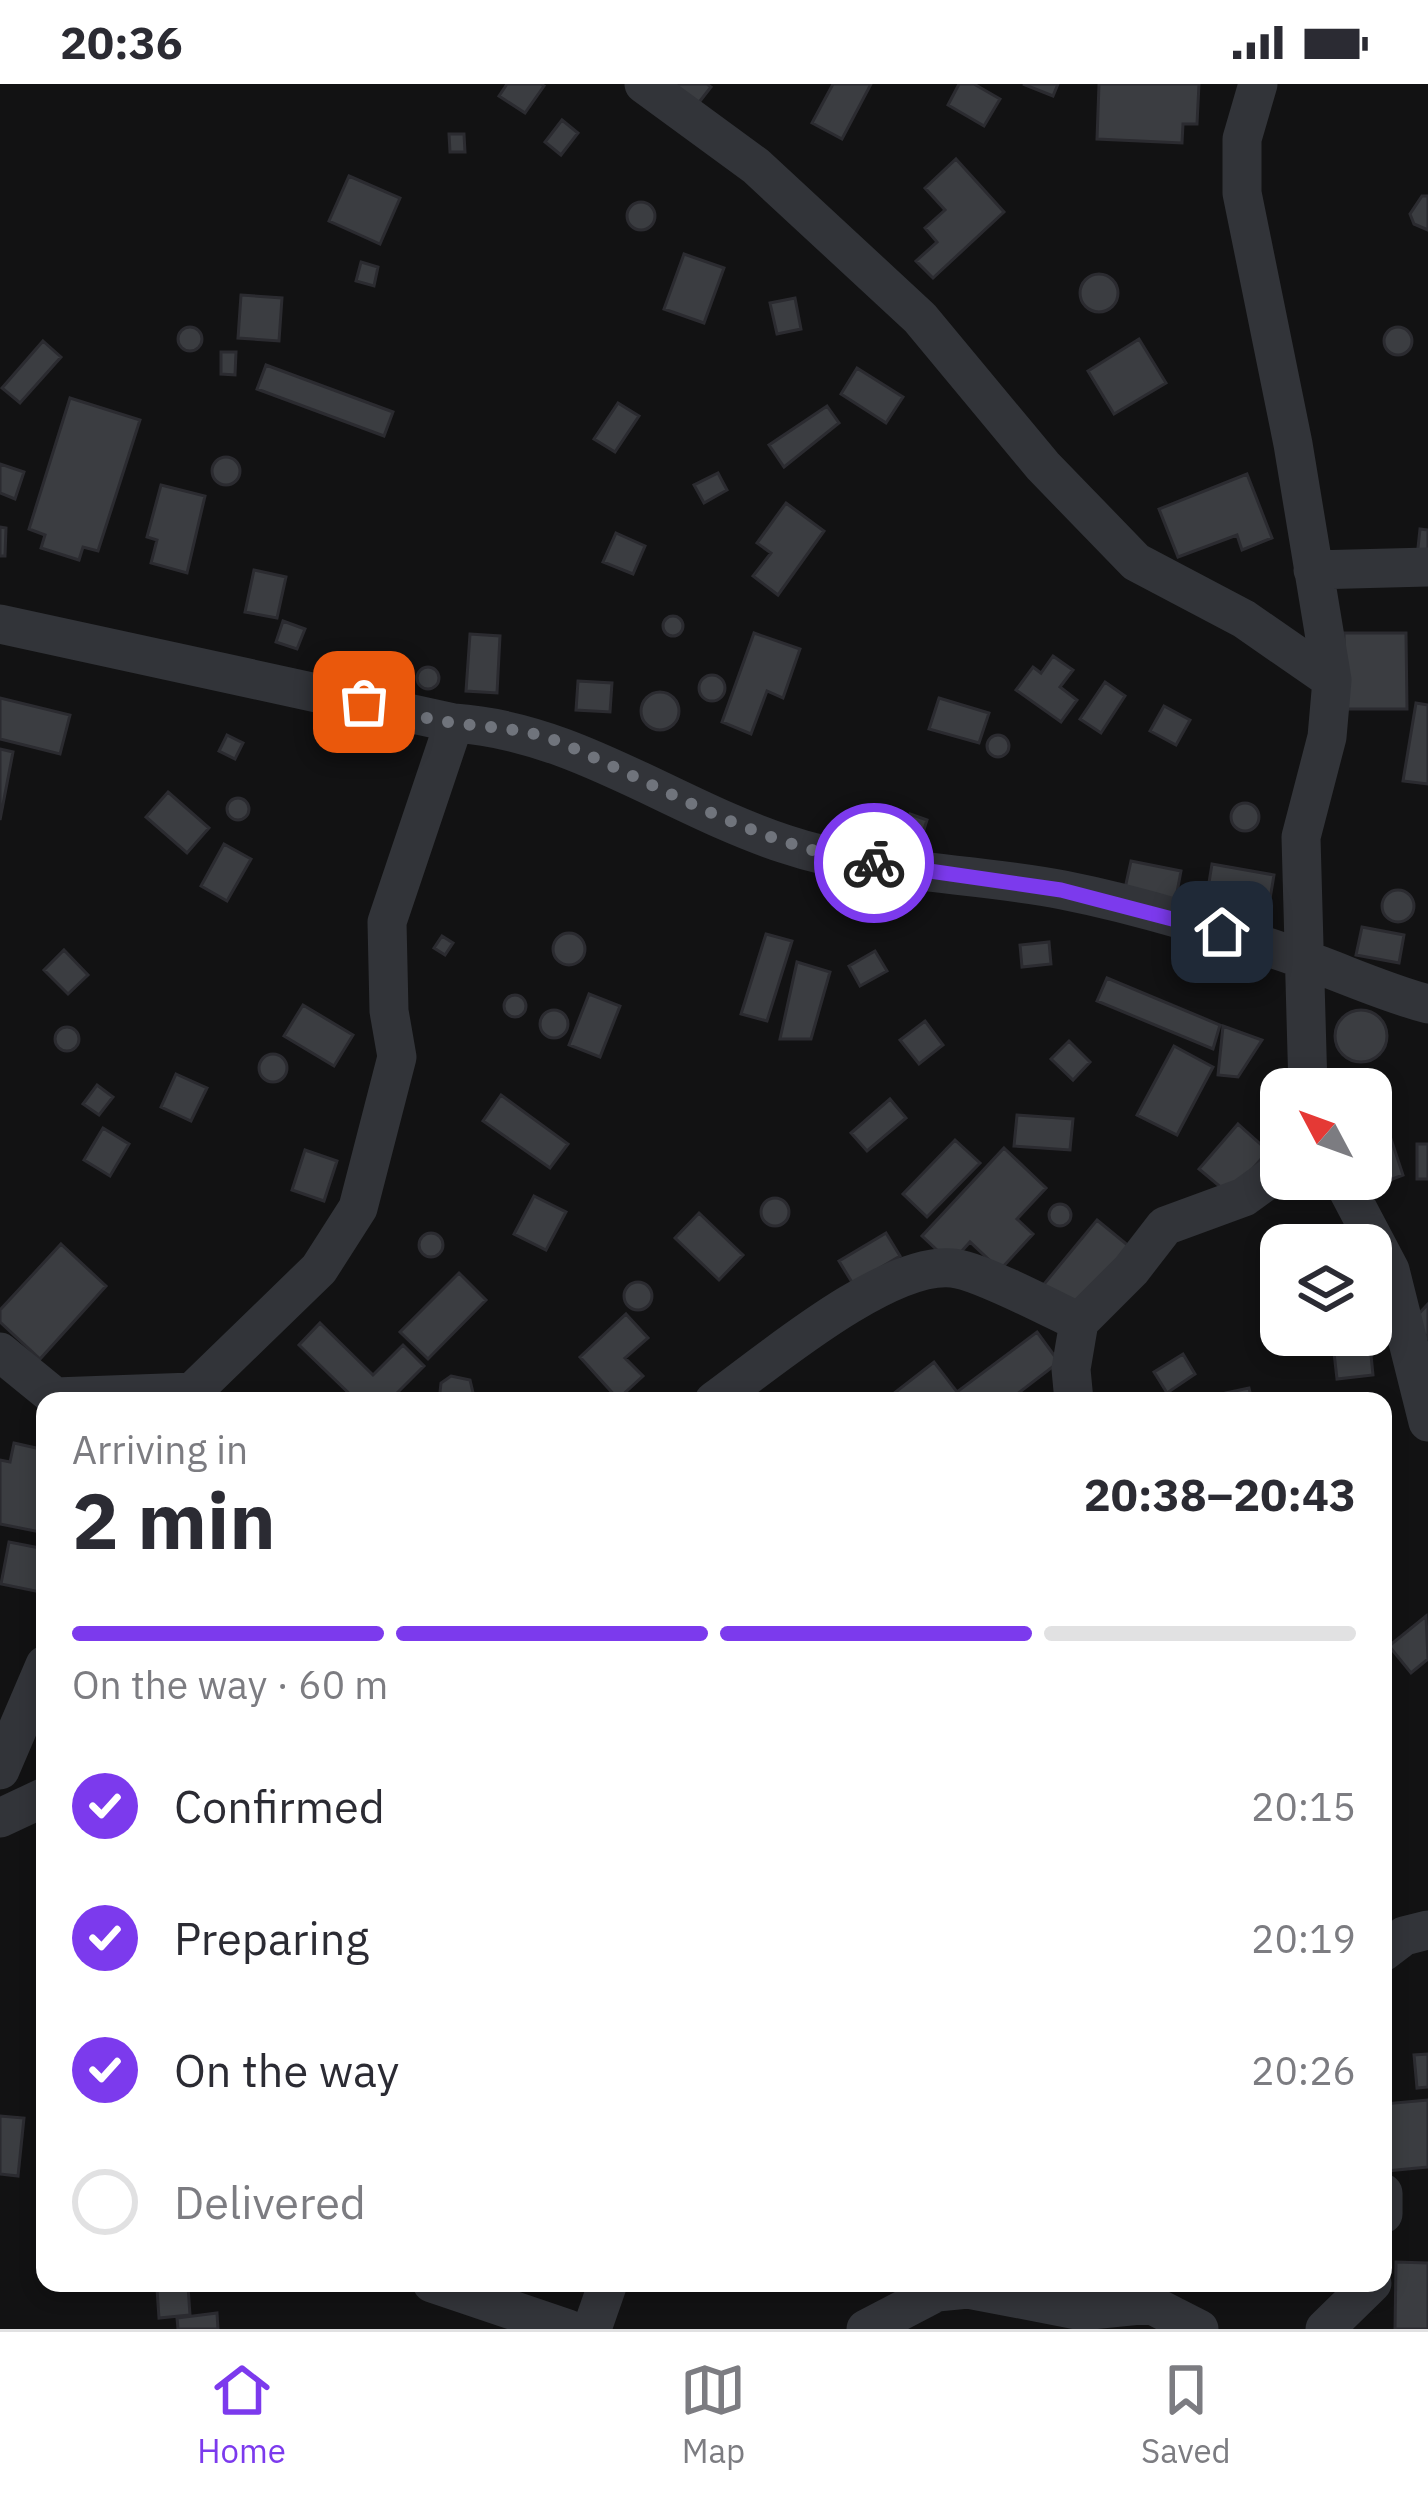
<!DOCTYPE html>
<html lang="en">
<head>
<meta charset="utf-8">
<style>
	:root { --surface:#fff; --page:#f2f2f3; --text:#2b2b33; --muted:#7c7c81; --line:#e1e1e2; --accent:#7c3aed }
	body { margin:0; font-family:"IBM Plex Sans",sans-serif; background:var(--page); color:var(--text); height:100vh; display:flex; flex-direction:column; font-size:45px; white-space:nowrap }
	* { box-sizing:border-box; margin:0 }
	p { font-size:39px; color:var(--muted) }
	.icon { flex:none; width:66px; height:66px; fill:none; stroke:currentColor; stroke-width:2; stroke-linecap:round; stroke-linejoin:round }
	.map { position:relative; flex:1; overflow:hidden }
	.details { position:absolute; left:36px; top:1308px; width:1356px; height:900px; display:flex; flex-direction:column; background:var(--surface); border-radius:24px; box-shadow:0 6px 18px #0003 }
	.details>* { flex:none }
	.needle { width:78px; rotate:311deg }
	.fabs { position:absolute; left:1260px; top:984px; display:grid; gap:24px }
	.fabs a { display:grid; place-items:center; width:132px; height:132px; border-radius:24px; background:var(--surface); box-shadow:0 6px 18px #0003; font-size:60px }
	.pin { position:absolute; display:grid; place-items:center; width:102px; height:102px; color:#fff; margin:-51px; border-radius:24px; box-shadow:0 6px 18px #0006 }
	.courier { position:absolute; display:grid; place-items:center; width:120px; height:120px; margin:-60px; border:9px solid #7c3aed; border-radius:50%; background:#fff; color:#222; box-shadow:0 3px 15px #0007 }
	.overview em { font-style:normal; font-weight:700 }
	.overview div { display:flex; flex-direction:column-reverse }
	.overview { display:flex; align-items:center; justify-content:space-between; height:204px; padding:0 36px }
	h1 { font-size:78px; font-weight:700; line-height:90px }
	.bar { display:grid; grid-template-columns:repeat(4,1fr); gap:18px 12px; align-content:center; height:144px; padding:0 36px }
	.bar i { height:15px; border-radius:9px; background:var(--line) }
	.bar .on { background:var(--accent) }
	.bar p { grid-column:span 4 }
	ol { padding:0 36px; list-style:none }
	li { display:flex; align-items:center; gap:36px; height:132px }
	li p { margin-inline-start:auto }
	li .icon { padding:12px; border-radius:50%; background:var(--accent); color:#fff; stroke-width:4 }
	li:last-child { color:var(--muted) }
	li i { width:66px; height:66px; border:6px solid var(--line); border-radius:50% }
	.status { display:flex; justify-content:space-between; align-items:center; height:84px; padding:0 60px; background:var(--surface); direction:ltr }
	.status svg { height:33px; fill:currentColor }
	.tab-bar { display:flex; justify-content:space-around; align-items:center; height:168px; border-top:3px solid var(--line); background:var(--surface); font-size:33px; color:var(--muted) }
	.tab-bar a { display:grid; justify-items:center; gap:6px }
	.tab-bar .on { color:var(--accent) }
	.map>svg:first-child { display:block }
</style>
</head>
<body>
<div class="status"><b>20:36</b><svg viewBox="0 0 49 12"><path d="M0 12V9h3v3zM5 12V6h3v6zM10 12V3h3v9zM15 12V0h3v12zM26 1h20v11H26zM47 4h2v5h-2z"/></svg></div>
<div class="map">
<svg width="1428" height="2245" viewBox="0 0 1428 2245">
	<rect width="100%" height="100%" fill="#121213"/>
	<path fill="#3b3d41" stroke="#2b2b30" stroke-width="3" d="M 507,0 L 541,0 L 544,2 L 525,29 L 499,12 Z
		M 661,0 L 707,0 L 711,3 L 693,26 Z
		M 833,0 L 871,0 L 842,55 L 812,39 Z
		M 959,0 L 974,0 L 1000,15 L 984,42 L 948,21 Z
		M 1023,0 L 1058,0 L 1053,12 Z
		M 1099,0 L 1199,0 L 1197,40 L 1183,40 L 1182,59 L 1097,55 Z
		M 562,36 L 578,49 L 561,71 L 545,58 Z
		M 449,50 L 464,50 L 465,68 L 450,68 Z
		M 956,75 L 1004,128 L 933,194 L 916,177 L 937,158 L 925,144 L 945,126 L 925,104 Z
		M 349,92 L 400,114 L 380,160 L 329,137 Z
		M 1422,112 L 1428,112 L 1428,146 L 1414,140 L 1410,130 Z
		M627 132a14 14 0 1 1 28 0a14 14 0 1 1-28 0Z
		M 684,170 L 724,184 L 704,239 L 664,225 Z
		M 361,178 L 378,183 L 374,202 L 356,197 Z
		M1080 209a19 19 0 1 1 38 0a19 19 0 1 1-38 0Z
		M 241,211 L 282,214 L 279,257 L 238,254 Z
		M 795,214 L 801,245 L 777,250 L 770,219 Z
		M178 255a12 12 0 1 1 24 0a12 12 0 1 1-24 0Z
		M1384 257a14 14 0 1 1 28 0a14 14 0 1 1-28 0Z
		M 1139,255 L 1166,299 L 1114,330 L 1088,287 Z
		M 43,257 L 61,273 L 20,319 L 2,304 Z
		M 221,268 L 236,268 L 235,291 L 221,290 Z
		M 266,281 L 393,328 L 384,352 L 257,305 Z
		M 857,284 L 903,313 L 886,339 L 841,310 Z
		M 70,314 L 140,336 L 98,467 L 83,463 L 79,476 L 41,464 L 45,451 L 29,445 Z
		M 618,319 L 639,332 L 615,368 L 594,355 Z
		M 827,322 L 839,339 L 784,383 L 769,361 Z
		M212 387a14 14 0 1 1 28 0a14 14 0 1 1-28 0Z
		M 0,380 L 24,388 L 15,415 L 0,409 Z
		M 718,389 L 727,406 L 704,419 L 694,401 Z
		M 1247,390 L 1272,454 L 1242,466 L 1237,451 L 1178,473 L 1159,425 Z
		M 161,401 L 205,412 L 187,489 L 151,479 L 157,456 L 147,453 Z
		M 786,419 L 824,447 L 778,511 L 753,492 L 771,469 L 757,459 Z
		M 0,443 L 6,444 L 5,472 L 0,472 Z
		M 1420,445 L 1428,446 L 1428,475 L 1417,473 Z
		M 616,449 L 645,462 L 633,490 L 603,478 Z
		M 254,486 L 286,493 L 277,534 L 245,528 Z
		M663 542a10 10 0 1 1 20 0a10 10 0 1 1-20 0Z
		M 283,537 L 305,545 L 297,565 L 276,558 Z
		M 754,549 L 800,565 L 783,614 L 767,607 L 751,650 L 722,638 Z
		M 1344,549 L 1406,549 L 1407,625 L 1344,625 Z
		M 470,550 L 500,552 L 497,609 L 466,607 Z
		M 1053,572 L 1073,586 L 1060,603 L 1077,616 L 1061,638 L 1016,606 L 1033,583 L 1041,589 Z
		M417 594a11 11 0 1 1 22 0a11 11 0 1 1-22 0Z
		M699 604a13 13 0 1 1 26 0a13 13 0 1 1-26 0Z
		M 578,597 L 612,599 L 610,628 L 576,626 Z
		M 1105,598 L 1125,612 L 1101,649 L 1080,635 Z
		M641 627a19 19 0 1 1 38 0a19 19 0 1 1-38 0Z
		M 0,614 L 70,631 L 60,670 L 0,655 Z
		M 939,614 L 989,629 L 979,659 L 929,645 Z
		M 1416,619 L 1428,621 L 1428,700 L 1403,697 Z
		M 1164,622 L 1190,636 L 1176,661 L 1150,647 Z
		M987 662a11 11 0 1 1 22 0a11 11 0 1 1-22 0Z
		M 227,651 L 243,659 L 235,675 L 219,667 Z
		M 0,665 L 13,668 L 0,736 Z
		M 168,708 L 209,744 L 187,769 L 146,733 Z
		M227 725a11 11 0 1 1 22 0a11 11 0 1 1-22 0Z
		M1231 733a14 14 0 1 1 28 0a14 14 0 1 1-28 0Z
		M 910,730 L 927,736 L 921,755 L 903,749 Z
		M 224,760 L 251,775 L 227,817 L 201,802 Z
		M 1131,777 L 1181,787 L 1175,819 L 1124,809 Z
		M 1212,780 L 1274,791 L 1268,827 L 1206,817 Z
		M1382 822a16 16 0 1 1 32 0a16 16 0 1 1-32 0Z
		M 1362,843 L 1404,851 L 1399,879 L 1356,871 Z
		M553 865a16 16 0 1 1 32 0a16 16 0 1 1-32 0Z
		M 766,850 L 792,857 L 767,937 L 741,930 Z
		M 442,852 L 453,859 L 445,871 L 434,864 Z
		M 1049,858 L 1051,880 L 1022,883 L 1020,861 Z
		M 64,866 L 88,891 L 68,910 L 44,886 Z
		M 875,867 L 887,887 L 860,902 L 849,882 Z
		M 797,878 L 830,888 L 811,955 L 780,955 Z
		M 1107,894 L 1220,941 L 1213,965 L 1097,917 Z
		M 589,910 L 620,922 L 600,973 L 569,961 Z
		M504 922a11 11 0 1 1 22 0a11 11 0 1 1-22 0Z
		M 303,921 L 353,951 L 334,982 L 284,952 Z
		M540 940a14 14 0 1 1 28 0a14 14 0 1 1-28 0Z
		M1335 952a26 26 0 1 1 52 0a26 26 0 1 1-52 0Z
		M 925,937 L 943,961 L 919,980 L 900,956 Z
		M 1223,942 L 1262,956 L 1238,993 L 1218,991 Z
		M55 955a12 12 0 1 1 24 0a12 12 0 1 1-24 0Z
		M 1069,957 L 1090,978 L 1073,996 L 1051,975 Z
		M 1174,962 L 1213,983 L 1177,1051 L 1137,1031 Z
		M259 984a14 14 0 1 1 28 0a14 14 0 1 1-28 0Z
		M 176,990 L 207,1004 L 191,1037 L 161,1023 Z
		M 97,1001 L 113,1013 L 99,1031 L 83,1020 Z
		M 1375,1002 L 1388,1039 L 1371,1045 L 1371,1005 L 1366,1005 Z
		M 501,1011 L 568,1060 L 550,1084 L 483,1037 Z
		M 890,1015 L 906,1034 L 867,1067 L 851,1049 Z
		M 1017,1031 L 1073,1035 L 1070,1066 L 1014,1062 Z
		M 1238,1040 L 1268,1067 L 1230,1111 L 1199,1085 Z
		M 1387,1043 L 1403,1091 L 1369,1104 L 1371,1049 Z
		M 103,1044 L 129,1060 L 110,1092 L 84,1076 Z
		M 955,1056 L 980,1079 L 927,1133 L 903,1110 Z
		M 1417,1060 L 1428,1060 L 1428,1095 L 1417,1095 Z
		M 1004,1064 L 1046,1104 L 1017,1135 L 1033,1150 L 1000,1186 L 970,1158 L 951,1179 L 922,1152 Z
		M 305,1066 L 337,1077 L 324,1117 L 292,1106 Z
		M 534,1112 L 566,1128 L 546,1166 L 514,1150 Z
		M761 1128a14 14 0 1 1 28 0a14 14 0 1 1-28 0Z
		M1049 1131a11 11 0 1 1 22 0a11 11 0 1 1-22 0Z
		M 699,1129 L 743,1171 L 719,1196 L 675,1154 Z
		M 1097,1136 L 1130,1163 L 1073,1232 L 1040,1205 Z
		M 886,1149 L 900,1172 L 853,1200 L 839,1177 Z
		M419 1161a12 12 0 1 1 24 0a12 12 0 1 1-24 0Z
		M 61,1160 L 106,1202 L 40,1275 L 0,1238 L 0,1226 Z
		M 459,1189 L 486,1216 L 428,1275 L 400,1248 Z
		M 1273,1189 L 1281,1191 L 1281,1223 L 1264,1219 Z
		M624 1212a14 14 0 1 1 28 0a14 14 0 1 1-28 0Z
		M 1428,1220 L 1428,1254 L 1412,1237 Z
		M 626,1230 L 648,1254 L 625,1274 L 643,1292 L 618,1315 L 580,1273 Z
		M 320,1239 L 373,1291 L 403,1261 L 424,1282 L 389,1317 L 357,1317 L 299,1261 Z
		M 1037,1248 L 1059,1278 L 1008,1317 L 884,1317 L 934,1278 L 957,1308 Z
		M 1332,1251 L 1369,1251 L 1373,1291 L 1337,1295 Z
		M 1183,1270 L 1195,1290 L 1167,1309 L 1154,1288 Z
		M 451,1292 L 470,1296 L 475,1317 L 439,1317 L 441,1299 Z
		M 1249,1304 L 1252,1317 L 1193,1317 L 1193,1316 Z
		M 14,1359 L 45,1366 L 45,1449 L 0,1440 L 0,1376 L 10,1378 Z
		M 9,1458 L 45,1465 L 45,1509 L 1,1500 Z
		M 1426,1532 L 1428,1575 L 1411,1589 L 1389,1562 Z
		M 1428,1970 L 1428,2003 L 1417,2004 L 1414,1971 Z
		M 1428,2016 L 1428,2083 L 1386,2087 L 1383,2020 Z
		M 0,2032 L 24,2034 L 18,2092 L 0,2090 Z
		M 1396,2178 L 1428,2179 L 1428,2245 L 1395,2245 Z
		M 188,2202 L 190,2231 L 159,2234 L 157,2205 Z
		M 217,2229 L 218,2245 L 178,2245 L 177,2234 Z"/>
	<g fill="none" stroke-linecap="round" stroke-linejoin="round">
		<path stroke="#323439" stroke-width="39" d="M 644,0 L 756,82 L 920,234 L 1043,382 L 1136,478 L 1244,535 L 1332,596
			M 1258,0 L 1242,55 L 1242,109 L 1293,360 L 1332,596 L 1327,653 L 1301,753 L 1308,1005
			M 1313,486 L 1428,483
			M 0,540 L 454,639 C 575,647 672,723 785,760 C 874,790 972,788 1063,806 C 1144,822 1222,847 1300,874 C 1343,889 1383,908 1428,920
			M 1342,1095 L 1390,1186 L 1428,1338
			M 0,1268 L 55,1313 L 192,1308
			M 183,1317 L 319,1185 L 358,1124 L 397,973 L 389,927 L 387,838 L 454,639
			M 714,1317 C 769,1277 886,1178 952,1184 C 978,1186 1052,1225 1079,1238 L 1131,1186 L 1165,1142 L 1244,1113 L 1281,1086
			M 1074,1317 L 1071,1285 L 1079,1238
			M 0,1686 L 45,1581
			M 0,1734 L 45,1713
			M 1383,1868 L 1404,1852 L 1428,1846
			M 1383,2109 L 1383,2130
			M 432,2199 L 568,2245
			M 592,2245 L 608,2199
			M 866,2245 L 937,2208 L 968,2205 L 1082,2227 L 1150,2220 L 1199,2245
			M 1325,2245 L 1372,2199"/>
	</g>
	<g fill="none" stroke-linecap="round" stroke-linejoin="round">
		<path stroke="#70747c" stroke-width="12" stroke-dasharray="0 21.6" d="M 364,618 C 394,625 424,635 455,639 C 492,644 528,644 564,660 C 667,705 760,763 874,779"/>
		<path stroke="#7c3aed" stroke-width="15" d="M 874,779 L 1061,806 L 1222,848"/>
	</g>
</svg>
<div class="fabs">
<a><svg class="needle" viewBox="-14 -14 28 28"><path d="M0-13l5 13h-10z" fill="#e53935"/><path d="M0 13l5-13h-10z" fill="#7c7c81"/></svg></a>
<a><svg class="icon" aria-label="layers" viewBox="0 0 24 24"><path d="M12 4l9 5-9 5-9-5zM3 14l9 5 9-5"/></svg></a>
</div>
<div class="pin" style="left:364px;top:618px;background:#ea580c"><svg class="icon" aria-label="bag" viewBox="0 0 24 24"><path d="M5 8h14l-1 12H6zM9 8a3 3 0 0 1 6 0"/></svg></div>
<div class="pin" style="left:1222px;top:848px;background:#1f2937"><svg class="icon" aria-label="home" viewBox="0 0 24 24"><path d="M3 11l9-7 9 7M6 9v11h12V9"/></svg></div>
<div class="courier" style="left:874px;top:779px"><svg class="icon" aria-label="bike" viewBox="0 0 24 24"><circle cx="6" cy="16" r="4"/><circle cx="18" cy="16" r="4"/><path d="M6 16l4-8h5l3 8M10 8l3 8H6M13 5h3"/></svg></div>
<section class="details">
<div class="overview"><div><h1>2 min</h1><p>Arriving in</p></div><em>20:38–20:43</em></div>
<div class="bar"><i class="on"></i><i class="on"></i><i class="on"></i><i></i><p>On the way · 60 m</p></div>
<ol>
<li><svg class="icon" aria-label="check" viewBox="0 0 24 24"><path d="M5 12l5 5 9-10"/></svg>Confirmed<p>20:15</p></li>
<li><svg class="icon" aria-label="check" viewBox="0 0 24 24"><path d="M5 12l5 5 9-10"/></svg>Preparing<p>20:19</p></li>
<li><svg class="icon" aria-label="check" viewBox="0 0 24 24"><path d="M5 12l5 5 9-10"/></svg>On the way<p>20:26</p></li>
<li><i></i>Delivered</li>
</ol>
</section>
</div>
<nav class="tab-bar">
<a class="on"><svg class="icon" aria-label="home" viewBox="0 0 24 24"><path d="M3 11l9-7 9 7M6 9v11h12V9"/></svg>Home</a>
<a><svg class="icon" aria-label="map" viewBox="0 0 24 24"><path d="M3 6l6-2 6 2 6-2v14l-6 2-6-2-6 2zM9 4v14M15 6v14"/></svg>Map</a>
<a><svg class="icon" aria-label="saved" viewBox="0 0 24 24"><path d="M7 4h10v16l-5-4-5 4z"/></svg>Saved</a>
</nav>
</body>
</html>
